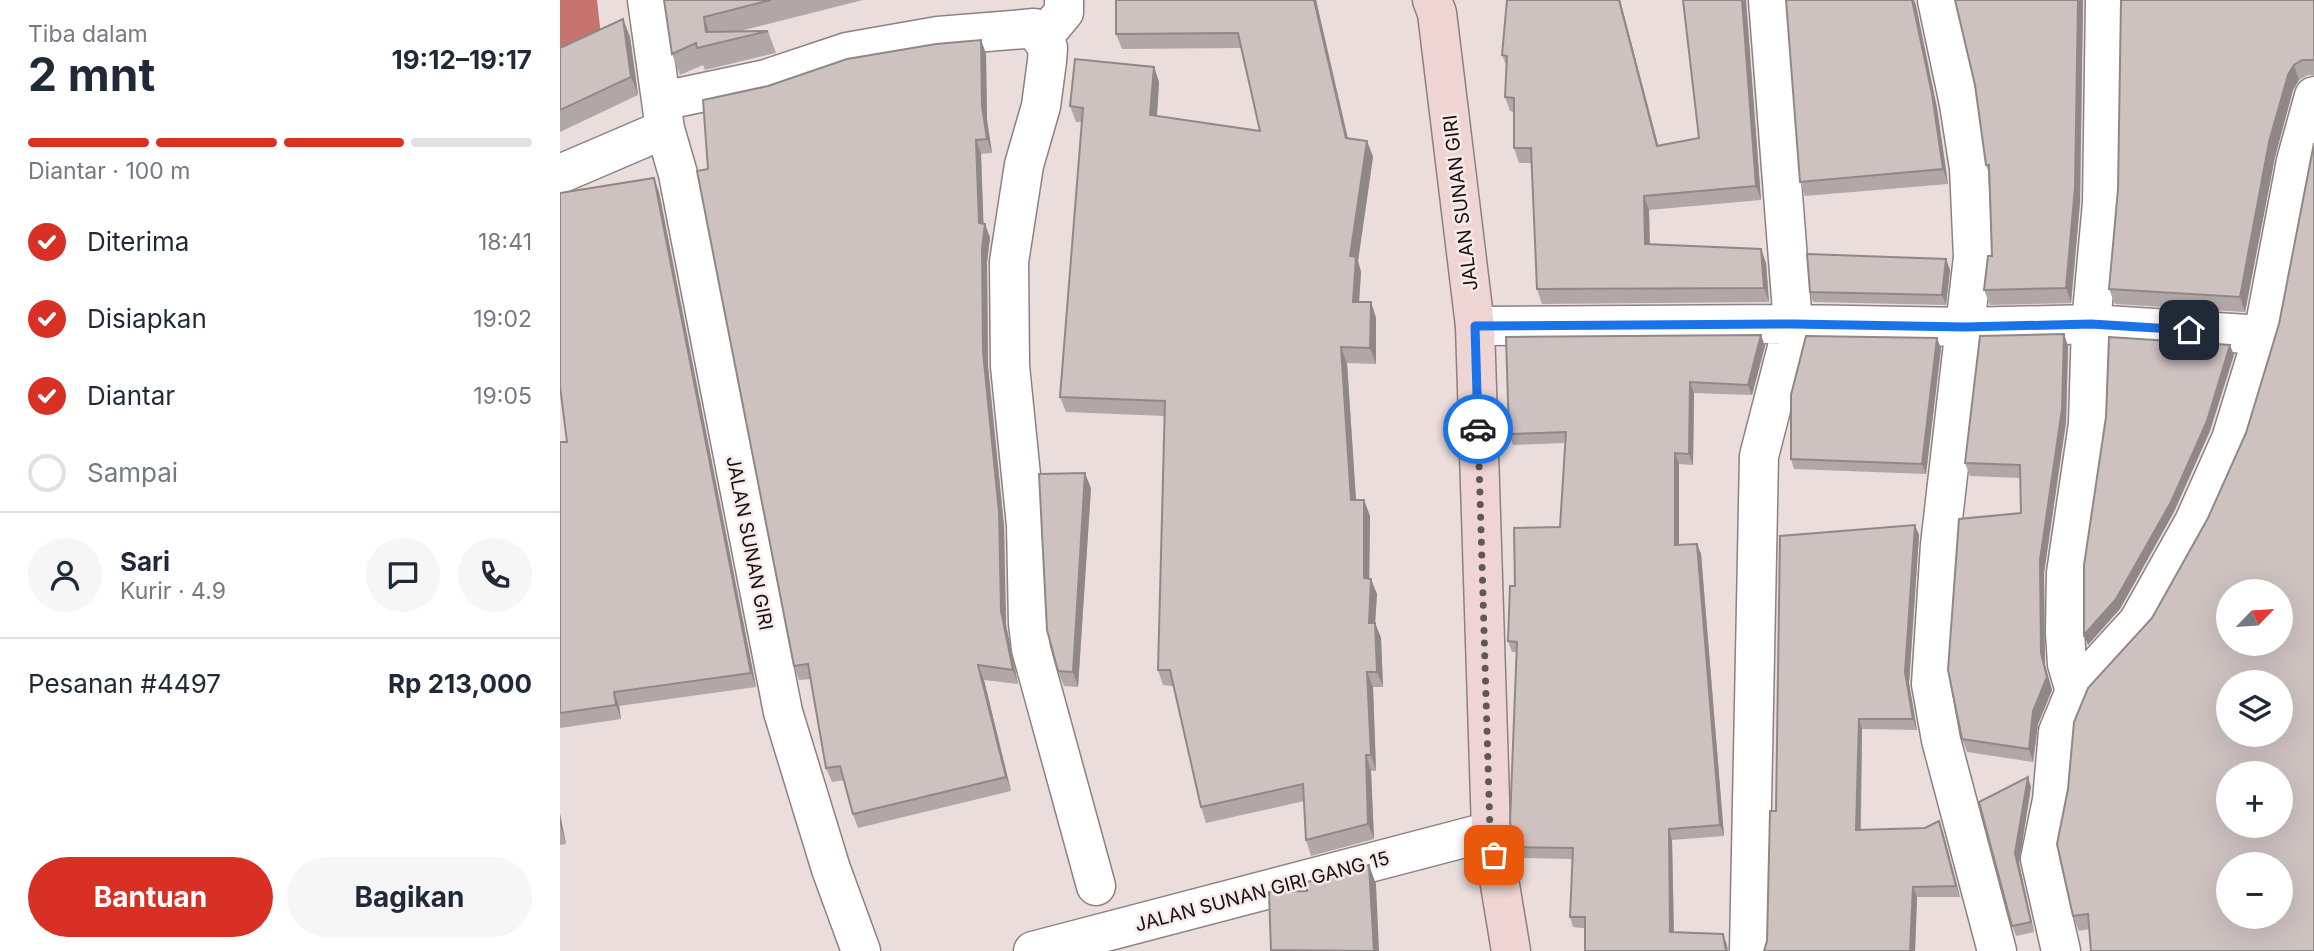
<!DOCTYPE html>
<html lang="id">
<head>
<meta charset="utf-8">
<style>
	:root { --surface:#fff; --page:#f6f6f7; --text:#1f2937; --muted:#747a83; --line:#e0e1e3; --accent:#d93025 }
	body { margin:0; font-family:Inter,sans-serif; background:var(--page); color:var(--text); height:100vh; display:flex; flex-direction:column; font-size:26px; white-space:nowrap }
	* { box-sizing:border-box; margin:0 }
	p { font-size:23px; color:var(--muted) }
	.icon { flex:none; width:38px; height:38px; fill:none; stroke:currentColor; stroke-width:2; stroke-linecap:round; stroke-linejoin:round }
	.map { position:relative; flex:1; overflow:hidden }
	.drawer { display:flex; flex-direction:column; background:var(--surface); width:560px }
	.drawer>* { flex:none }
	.needle { width:46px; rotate:65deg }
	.controls { position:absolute; left:1656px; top:579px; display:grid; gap:14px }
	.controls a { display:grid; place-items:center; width:77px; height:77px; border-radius:50%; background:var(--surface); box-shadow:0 7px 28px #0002; font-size:35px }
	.pin { position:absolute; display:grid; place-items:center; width:60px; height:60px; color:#fff; margin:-30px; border-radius:14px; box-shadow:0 4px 10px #0006 }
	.courier { position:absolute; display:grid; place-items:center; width:70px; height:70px; margin:-35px; border:5px solid #1a73e8; border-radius:50%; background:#fff; color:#222; box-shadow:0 2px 9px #0007 }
	.summary em { font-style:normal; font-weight:700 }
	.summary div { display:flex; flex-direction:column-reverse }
	.summary { display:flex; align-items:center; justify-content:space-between; height:119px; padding:0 28px }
	h1 { font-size:46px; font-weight:700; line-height:52px }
	.bar { display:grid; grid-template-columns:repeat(4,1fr); gap:10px 7px; align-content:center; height:84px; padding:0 28px }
	.bar i { height:9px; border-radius:5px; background:var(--line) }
	.bar .selected { background:var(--accent) }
	.bar p { grid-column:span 4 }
	.line { display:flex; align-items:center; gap:18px; padding:0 28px; border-top:2px solid var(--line) }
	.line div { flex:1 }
	.round { display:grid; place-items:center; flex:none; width:74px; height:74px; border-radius:37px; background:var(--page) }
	ol { padding:0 28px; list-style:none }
	li { display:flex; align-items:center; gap:21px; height:77px }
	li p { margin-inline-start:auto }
	li .icon { padding:7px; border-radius:50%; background:var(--accent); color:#fff; stroke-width:4 }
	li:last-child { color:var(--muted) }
	li i { width:38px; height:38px; border:4px solid var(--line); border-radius:50% }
	.primary-button { display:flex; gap:14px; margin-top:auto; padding:14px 28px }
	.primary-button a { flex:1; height:80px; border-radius:42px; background:var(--accent); color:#fff; font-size:28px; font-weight:700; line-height:80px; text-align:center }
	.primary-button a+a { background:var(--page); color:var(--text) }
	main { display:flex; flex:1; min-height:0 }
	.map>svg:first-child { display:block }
</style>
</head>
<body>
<main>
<section class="drawer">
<div class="summary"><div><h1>2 mnt</h1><p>Tiba dalam</p></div><em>19:12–19:17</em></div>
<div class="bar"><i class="selected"></i><i class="selected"></i><i class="selected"></i><i></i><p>Diantar · 100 m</p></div>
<ol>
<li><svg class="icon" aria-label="check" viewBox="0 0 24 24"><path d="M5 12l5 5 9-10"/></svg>Diterima<p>18:41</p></li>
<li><svg class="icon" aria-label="check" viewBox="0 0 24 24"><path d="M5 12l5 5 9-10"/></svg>Disiapkan<p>19:02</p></li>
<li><svg class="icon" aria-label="check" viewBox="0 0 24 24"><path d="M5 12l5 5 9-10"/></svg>Diantar<p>19:05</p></li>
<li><i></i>Sampai</li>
</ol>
<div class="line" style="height:126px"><a class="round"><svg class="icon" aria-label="person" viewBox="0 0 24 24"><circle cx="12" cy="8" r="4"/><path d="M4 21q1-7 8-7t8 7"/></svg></a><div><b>Sari</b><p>Kurir · 4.9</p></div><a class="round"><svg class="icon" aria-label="chat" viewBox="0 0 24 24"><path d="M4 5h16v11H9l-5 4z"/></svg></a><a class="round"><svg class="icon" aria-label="phone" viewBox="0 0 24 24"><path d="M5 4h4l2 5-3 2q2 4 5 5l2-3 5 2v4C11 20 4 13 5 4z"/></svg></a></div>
<div class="line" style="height:91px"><div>Pesanan #4497</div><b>Rp 213,000</b></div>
<div class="primary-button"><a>Bantuan</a><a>Bagikan</a></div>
</section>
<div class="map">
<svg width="1754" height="951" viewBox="0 0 1754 951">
	<rect width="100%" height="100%" fill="#eadddc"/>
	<path fill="#c6756e" d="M 0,0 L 37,0 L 42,45 L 0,64 Z"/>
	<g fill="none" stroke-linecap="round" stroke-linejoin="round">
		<g stroke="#8d8180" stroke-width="41">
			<path id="street" d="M 1377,0 L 1399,104 L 1409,168 L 1413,257 L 1380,545 L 1371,684 L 1381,740 L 1437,951
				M 483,37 L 504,12 L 504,0
				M 102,101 L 206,79 L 287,52 L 378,36 L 464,29 L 474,28 L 488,48 L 487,61 L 481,106 L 464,165 L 449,262 L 450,366 L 466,525 L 468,623 L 471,649 L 536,886
				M 105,129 L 118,174 L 223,712 L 271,869 L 301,951
				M 0,174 L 105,129 L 87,0
				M 915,326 L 1233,324 L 1405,327 L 1531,324 L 1703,335
				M 1515,691 L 1507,664 L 1505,632 L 1506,573 L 1528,424 L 1531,324 L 1542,203 L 1545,0
				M 473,951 L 931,831
				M 1189,951 L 1199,456 L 1233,324 L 1208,0
				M 1501,951 L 1480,859 L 1492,800 L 1498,732 L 1515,691 L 1578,622 L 1634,522 L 1671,439 L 1703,335 L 1736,161 L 1754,96"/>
		</g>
		<g stroke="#8d8180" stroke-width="41">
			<path id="secondary" d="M 872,0 L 877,13 L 915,326 L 931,831 L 951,951"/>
		</g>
		<use href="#street" stroke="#fff" stroke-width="38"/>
		<use href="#secondary" stroke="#eed5d3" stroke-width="38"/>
	</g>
	<path fill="#b1a7a6" d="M 104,0 L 303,0 L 176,32 L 208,31 L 216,53 L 145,70 L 143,65 L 120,75 L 112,54 Z
		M 756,0 L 788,138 L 807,141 L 813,157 L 798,261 L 801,272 L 799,302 L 811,302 L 816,318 L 816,364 L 787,363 L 796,500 L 804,500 L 810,516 L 809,579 L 817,594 L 815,623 L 821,638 L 823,687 L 813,687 L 816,771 L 811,771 L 814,839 L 751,856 L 746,840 L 744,801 L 646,823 L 641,807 L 613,686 L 603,685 L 598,670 L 605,416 L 506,412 L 500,397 L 522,122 L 516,122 L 510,106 L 594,67 L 599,82 L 597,116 L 700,131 L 681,48 L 562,49 L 556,34 Z
		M 947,0 L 1060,0 L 1098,145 L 1139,138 L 1186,2 L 1201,200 L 1089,210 L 1090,245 L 1201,249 L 1206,263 L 1209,302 L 982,304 L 977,289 L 972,163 L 959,163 L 954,148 L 954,112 L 950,111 L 945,97 L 947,68 L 942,55 Z
		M 1226,0 L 1354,0 L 1377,108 L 1388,184 L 1245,196 L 1240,182 Z
		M 1395,0 L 1523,0 L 1520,202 L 1511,303 L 1430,305 L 1424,290 L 1432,256 L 1429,174 L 1426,165 L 1415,85 Z
		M 1754,0 L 1754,75 L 1748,75 L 1739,80 L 1733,90 L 1715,157 L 1685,312 L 1555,304 L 1549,289 L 1558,189 Z
		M 63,19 L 70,37 L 78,95 L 0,132 L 0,48 Z
		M 421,40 L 426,54 L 427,120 L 432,153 L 421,154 L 423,224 L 425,224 L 430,238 L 427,262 L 428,366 L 444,526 L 446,625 L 458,684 L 424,680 L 451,791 L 298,828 L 293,814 L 284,780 L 272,782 L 266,768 L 251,679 L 239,680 L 234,666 L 148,169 Z
		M 99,192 L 196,687 L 59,706 L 61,719 L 0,728 L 0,442 L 7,442 Z
		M 1386,259 L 1390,270 L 1386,305 L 1253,302 L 1250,292 Z
		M 1719,324 L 1754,951 L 1529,929 L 1519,931 L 1513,916 L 1592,618 L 1648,518 L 1686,433 Z
		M 1504,334 L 1508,346 L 1506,422 L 1484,573 L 1485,665 L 1492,690 L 1478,724 L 1473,762 L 1407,752 L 1402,739 L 1461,513 L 1460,478 L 1410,476 L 1405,463 Z
		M 1205,346 L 1192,395 L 1134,393 L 1133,465 L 1119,464 L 1119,545 L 1137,544 L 1141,554 L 1164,836 L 1112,840 L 1114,932 L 1163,934 L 1167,945 L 1013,927 L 1010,917 L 1012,859 L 958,858 L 954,847 L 957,652 L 952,652 L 948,641 L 955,586 L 1000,527 L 1005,443 L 953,445 L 949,434 Z
		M 1381,348 L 1366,474 L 1234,469 L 1231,459 Z
		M 531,488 L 518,687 L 504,686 L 498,671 Z
		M 1359,535 L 1349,683 L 1357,730 L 1302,729 L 1301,830 L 1383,832 L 1400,897 L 1357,897 L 1355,951 L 1204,951 L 1207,941 L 1216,811 Z
		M 1471,787 L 1459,863 L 1474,932 L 1456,936 L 1452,926 L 1419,802 Z
		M 0,814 L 6,844 L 0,845 Z"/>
	<path fill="#908887" d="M 754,0 L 756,0 L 791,153 L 786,138 Z
		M 1059,0 L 1060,0 L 1102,160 L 1097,146 Z
		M 1182,0 L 1186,0 L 1201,200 L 1196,186 Z
		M 1352,0 L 1354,0 L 1356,5 L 1377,108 L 1388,184 L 1383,169 Z
		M 1518,0 L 1523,0 L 1520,202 L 1511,303 L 1506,288 Z
		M 144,17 L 151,38 L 146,32 Z
		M 63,19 L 70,37 L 78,95 L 71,77 Z
		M 421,40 L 426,54 L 427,120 L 432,153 L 427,139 L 422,106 Z
		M 1734,65 L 1739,80 L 1733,90 L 1715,157 L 1685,312 L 1680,297 L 1709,142 L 1728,75 Z
		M 594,67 L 599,82 L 596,130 L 590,115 Z
		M 416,140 L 421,154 L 424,236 L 425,224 L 430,238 L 427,262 L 428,366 L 444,526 L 446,625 L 458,684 L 453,670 L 441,611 L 423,352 Z
		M 807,141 L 813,157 L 798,261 L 801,272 L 798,317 L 793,302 L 790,256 Z
		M 94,178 L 99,192 L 196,687 L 191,673 Z
		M 1084,196 L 1089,210 L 1090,259 L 1085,244 Z
		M 1201,249 L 1206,263 L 1209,302 L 1204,288 Z
		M 1386,259 L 1390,270 L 1386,305 L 1382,295 Z
		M 811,302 L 816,318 L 816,364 L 810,348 Z
		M 1504,334 L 1508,346 L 1506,422 L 1484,573 L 1485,665 L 1492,690 L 1478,724 L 1473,762 L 1469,749 L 1480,560 Z
		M 1201,335 L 1205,346 L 1192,395 L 1188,385 Z
		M 1377,338 L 1381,348 L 1366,474 L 1362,464 Z
		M 1670,345 L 1674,355 L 1650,431 L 1614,512 L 1560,609 L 1528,645 L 1524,635 Z
		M 781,347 L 787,363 L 797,515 L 791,500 Z
		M 1130,382 L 1134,393 L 1133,465 L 1129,454 Z
		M 1115,453 L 1119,464 L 1119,556 L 1115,545 Z
		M 525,473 L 531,488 L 518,687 L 513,672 Z
		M 804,500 L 810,516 L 809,594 L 804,578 Z
		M 1355,525 L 1359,535 L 1349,683 L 1357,730 L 1353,719 L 1345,672 Z
		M 1137,544 L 1141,554 L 1164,836 L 1160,825 Z
		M 811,579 L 817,594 L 814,639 L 809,623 Z
		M 815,623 L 821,638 L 823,687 L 817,672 Z
		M 418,665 L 424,680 L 451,791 L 446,777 Z
		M 807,672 L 813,687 L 816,771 L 811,755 Z
		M 54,692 L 59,706 L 61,719 L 56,705 Z
		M 1299,719 L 1302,729 L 1300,840 L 1296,830 Z
		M 806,755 L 811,771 L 814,839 L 808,824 Z
		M 1468,777 L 1471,787 L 1459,863 L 1474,932 L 1471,922 L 1455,853 Z
		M 0,814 L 6,844 L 0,824 Z
		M 1379,821 L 1383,832 L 1400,897 L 1396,886 Z
		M 1109,829 L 1112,840 L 1114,943 L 1110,932 Z
		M 809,865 L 816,884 L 819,951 L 814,951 Z
		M 1353,887 L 1357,897 L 1355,951 L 1350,951 Z
		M 1163,934 L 1167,945 L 1168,951 L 1166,951 Z"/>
	<path fill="#cec2c1" stroke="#908887" stroke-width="2" fill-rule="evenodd" d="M 104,0 L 211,0 L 144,17 L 146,32 L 208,31 L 137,48 L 136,43 L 112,54 Z
		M 556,0 L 754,0 L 786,138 L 807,141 L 790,256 L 796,257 L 793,302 L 811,302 L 810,348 L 781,347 L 791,500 L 804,500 L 804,578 L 811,579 L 809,623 L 815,623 L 817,672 L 807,672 L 811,755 L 806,755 L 808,824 L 746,840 L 743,784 L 641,807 L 610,670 L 598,670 L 605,401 L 500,397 L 523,108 L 510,106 L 515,59 L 594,67 L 590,115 L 700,131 L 678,33 L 556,34 Z
		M 947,0 L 1059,0 L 1097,146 L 1139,138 L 1123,0 L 1182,0 L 1196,186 L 1084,196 L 1085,244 L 1201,249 L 1204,288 L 977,289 L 971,148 L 954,148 L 954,98 L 945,97 L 947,56 L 942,55 Z
		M 1226,0 L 1352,0 L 1372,94 L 1383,169 L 1240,182 Z
		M 1395,0 L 1518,0 L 1515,187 L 1506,288 L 1424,290 L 1428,256 L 1432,256 L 1429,165 L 1426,165 L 1415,85 Z
		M 1561,0 L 1754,0 L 1754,60 L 1742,60 L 1734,65 L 1728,75 L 1709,142 L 1680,297 L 1549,289 L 1558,189 Z
		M 63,19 L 71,77 L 0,110 L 0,48 Z
		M 421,40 L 422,106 L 427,139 L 416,140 L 419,223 L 425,224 L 422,248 L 423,352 L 439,512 L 441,611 L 453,670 L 418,665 L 446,777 L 293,814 L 280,766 L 266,768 L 248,664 L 234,666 L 137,171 L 148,169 L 143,100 L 208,86 L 287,59 L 376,44 Z
		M 1754,143 L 1754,951 L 1531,951 L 1528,914 L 1513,916 L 1497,844 L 1508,789 L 1514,722 L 1528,688 L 1592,618 L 1648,518 L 1686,433 L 1719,324 ZM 1668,592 L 1720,592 L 1720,644 L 1668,644 ZM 1668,682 L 1720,682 L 1720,735 L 1668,735 ZM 1668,774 L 1720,774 L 1720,826 L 1668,826 ZM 1668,864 L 1720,864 L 1720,917 L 1668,917 Z
		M 94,178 L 191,673 L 54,692 L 56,705 L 0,713 L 0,442 L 7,442 L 0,386 L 0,193 Z
		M 1247,254 L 1386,259 L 1382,295 L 1250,292 Z
		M 1504,334 L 1502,409 L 1480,560 L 1481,653 L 1487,677 L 1473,711 L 1469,749 L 1402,739 L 1388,670 L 1399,519 L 1461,513 L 1460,465 L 1405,463 L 1420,336 Z
		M 1201,335 L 1188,385 L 1130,382 L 1129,454 L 1115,453 L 1115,545 L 1137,544 L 1160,825 L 1109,829 L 1110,932 L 1163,934 L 1166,951 L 1025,951 L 1025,917 L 1010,917 L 1013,848 L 954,847 L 950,822 L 957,642 L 948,641 L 950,586 L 955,586 L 954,528 L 1000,527 L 1006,432 L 949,434 L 946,337 Z
		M 1246,336 L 1377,338 L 1362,464 L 1231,459 L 1231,395 Z
		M 1549,337 L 1670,345 L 1647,421 L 1611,502 L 1556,599 L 1524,635 L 1524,565 L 1546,417 Z
		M 525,473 L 513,672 L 498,671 L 487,630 L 479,474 Z
		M 1355,525 L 1345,672 L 1353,719 L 1299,719 L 1296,830 L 1365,828 L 1379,821 L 1396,886 L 1353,887 L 1350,951 L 1204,951 L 1207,941 L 1210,811 L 1216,811 L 1220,536 Z
		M 1468,777 L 1455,853 L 1471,922 L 1452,926 L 1419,802 Z
		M 809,865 L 814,951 L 711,950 L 709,892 L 747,891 L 747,882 Z"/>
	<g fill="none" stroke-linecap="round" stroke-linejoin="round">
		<path stroke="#5f5857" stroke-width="7" stroke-dasharray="0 12.6" d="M 918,429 L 930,831 L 934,855"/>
		<path stroke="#1a73e8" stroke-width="9" d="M 918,429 L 915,326 L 1233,324 L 1405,327 L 1531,324 L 1629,330"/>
	</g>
	<g text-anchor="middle" stroke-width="5" stroke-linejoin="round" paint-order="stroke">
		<g font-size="19" fill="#141010" stroke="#f7eae9">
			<text transform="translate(900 203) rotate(-97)" y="7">JALAN SUNAN GIRI</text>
			<text transform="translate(190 543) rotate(79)" y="7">JALAN SUNAN GIRI</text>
			<text transform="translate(702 891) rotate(-15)" y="7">JALAN SUNAN GIRI GANG 15</text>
		</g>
	</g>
</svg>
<div class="controls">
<a><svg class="needle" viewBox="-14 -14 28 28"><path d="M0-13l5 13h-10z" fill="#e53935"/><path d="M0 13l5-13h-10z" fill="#747a83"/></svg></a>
<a><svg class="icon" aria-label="layers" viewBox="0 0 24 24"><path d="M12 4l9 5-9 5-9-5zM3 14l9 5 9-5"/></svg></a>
<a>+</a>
<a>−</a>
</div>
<div class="pin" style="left:934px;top:855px;background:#ea580c"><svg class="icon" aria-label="bag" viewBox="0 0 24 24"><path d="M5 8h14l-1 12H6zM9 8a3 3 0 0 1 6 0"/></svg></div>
<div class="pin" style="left:1629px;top:330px;background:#1f2937"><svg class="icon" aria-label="home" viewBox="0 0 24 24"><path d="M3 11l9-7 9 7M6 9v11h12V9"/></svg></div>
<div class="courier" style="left:918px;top:429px"><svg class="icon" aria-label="car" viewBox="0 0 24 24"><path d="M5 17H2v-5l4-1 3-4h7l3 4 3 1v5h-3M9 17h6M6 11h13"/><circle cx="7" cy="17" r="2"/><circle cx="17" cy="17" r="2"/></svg></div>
</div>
</main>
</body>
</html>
